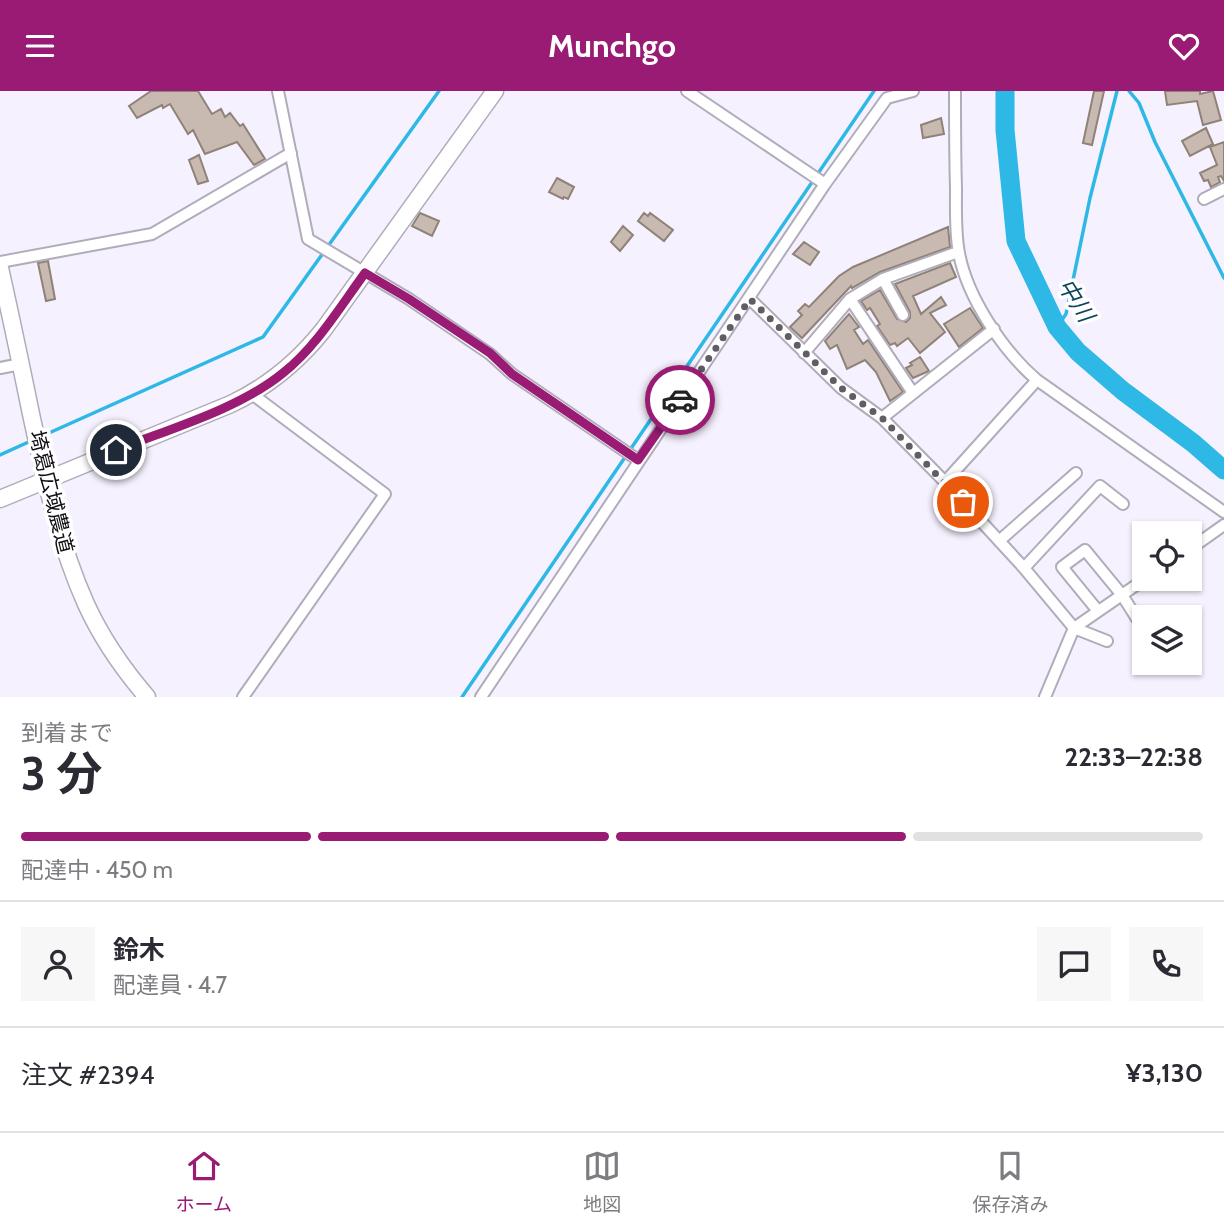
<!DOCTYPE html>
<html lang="ja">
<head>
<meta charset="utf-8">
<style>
	:root { --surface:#fff; --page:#f7f7f7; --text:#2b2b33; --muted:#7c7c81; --line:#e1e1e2; --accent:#991b73 }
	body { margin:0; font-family:Cabin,"Noto Sans JP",sans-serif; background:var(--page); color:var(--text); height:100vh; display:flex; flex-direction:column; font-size:26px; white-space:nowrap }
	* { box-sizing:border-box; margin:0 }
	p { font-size:23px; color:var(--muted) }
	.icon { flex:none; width:38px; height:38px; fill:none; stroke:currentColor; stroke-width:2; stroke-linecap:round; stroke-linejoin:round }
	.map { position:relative; height:606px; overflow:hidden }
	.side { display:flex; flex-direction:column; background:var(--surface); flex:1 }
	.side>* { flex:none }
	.buttons { position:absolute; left:1132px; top:430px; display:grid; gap:14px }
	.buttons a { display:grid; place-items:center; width:70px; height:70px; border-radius:0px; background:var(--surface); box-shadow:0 2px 5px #0004; font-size:35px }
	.pin { position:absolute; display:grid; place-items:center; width:60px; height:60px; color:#fff; margin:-30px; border:4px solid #fff; border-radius:50%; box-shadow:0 2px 7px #0007 }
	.courier { position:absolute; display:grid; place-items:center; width:70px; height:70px; margin:-35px; border:5px solid #991b73; border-radius:50%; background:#fff; color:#222; box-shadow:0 2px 9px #0007 }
	.summary em { font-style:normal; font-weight:700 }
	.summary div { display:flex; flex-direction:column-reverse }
	.summary { display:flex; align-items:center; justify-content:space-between; height:119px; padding:0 21px }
	h1 { font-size:46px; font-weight:700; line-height:52px }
	.bar { display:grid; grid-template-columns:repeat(4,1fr); gap:10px 7px; align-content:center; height:84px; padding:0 21px }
	.bar i { height:9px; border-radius:5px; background:var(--line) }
	.bar .selected { background:var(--accent) }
	.bar p { grid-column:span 4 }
	.line { display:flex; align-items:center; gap:18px; padding:0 21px; border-top:2px solid var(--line) }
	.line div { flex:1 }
	.round { display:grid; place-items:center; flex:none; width:74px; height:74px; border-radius:0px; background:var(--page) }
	header { display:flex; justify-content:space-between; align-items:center; height:91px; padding:0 21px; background:var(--accent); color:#fff; font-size:32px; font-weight:700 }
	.tab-bar { display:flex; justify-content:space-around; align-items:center; height:98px; border-top:2px solid var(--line); background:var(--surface); font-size:19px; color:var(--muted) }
	.tab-bar a { display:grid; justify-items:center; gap:4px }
	.tab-bar .selected { color:var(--accent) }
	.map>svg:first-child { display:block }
</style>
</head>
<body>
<header><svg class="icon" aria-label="menu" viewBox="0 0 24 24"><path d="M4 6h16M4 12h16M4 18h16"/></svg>Munchgo<svg class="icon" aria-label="heart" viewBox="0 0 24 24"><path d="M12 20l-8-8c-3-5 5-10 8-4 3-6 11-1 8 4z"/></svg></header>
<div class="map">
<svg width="1224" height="606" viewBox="0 0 1224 606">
	<rect width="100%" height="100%" fill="#f6f1fe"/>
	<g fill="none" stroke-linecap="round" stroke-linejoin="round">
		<path stroke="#2db8e5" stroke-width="3.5" d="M 1129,0 L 1139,12 L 1155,51 L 1224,187
			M 1057,236 L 1066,223 L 1090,107 L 1117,0
			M 40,346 L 263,246 L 439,0
			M 0,364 L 33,349
			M 462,606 L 874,0"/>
		<path stroke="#2db8e5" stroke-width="19" d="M 1005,0 L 1005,39 L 1016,150 L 1057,236 L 1078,261 L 1123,300 L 1193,352 L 1224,379"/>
	</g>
	<path fill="#c8bab0" stroke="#8f8278" stroke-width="2" d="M 151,0 L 198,0 L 212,23 L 221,18 L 225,26 L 230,22 L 240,35 L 243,33 L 265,68 L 254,74 L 237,51 L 205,63 L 193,39 L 188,43 L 170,13 L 163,17 L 162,14 L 137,27 L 129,15 Z
		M 1094,0 L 1104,0 L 1092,54 L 1083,52 Z
		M 1165,0 L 1200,0 L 1200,3 L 1213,0 L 1221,29 L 1203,34 L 1197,10 L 1167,14 Z
		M 941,27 L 944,43 L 923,47 L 921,34 Z
		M 1206,37 L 1213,53 L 1190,65 L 1182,50 Z
		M 1224,51 L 1224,90 L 1221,85 L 1218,86 L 1220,91 L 1211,96 L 1208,89 L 1204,90 L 1200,82 L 1217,74 L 1210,56 Z
		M 199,64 L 208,90 L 198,93 L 189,69 Z
		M 557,87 L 574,96 L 568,108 L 564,106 L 563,108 L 549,101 Z
		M 420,122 L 439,130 L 432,145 L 412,135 Z
		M 644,122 L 648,125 L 650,122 L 673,139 L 664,150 L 638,130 Z
		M 623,135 L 633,144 L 620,160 L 611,151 Z
		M 948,136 L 950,156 L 880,181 L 852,197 L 851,195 L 802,247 L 790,236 L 802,224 L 798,220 L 805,213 L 809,216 L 839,185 L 853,176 Z
		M 804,151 L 819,161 L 810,174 L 793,163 Z
		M 48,170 L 55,208 L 46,210 L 38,172 Z
		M 950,172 L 956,186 L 913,205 L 921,223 L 941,206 L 946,214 L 930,222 L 945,241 L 920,262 L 908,247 L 897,255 L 895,252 L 890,254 L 877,235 L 880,233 L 870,217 L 867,219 L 861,210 L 880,199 L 897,228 L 906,231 L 910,227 L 910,221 L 895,193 Z
		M 970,217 L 983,237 L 959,256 L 944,233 Z
		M 849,223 L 859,236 L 854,239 L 863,253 L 868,249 L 903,301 L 890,310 L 876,281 L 865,269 L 847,278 L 837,254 L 830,258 L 825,250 Z
		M 920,266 L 929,280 L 913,287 L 906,277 L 912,274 L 910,272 Z"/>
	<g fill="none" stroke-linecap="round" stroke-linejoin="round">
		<g stroke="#b1acba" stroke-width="14">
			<path id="street" d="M 278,0 L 308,148 L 409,208 L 490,263 L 512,283 L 638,369
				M 687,0 L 825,93
				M 955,0 C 955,32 955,65 956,97 C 956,119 955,141 959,162 C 967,206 1003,260 1037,289 L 1224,421
				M 1204,108 L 1224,98
				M 0,171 L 152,143 L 291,62
				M 883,188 L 903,224
				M 750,208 L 841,297 L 882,327 L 945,391 L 1024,477 L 1074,537 L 1107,550
				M 850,208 L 913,302
				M 804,262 L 850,208 L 883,188 L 958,161
				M 0,277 L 21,273
				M 882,327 L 994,238
				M 945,391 L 1037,289
				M 999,450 L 1076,382
				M 1190,458 L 1224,434
				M 1024,477 L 1100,395 L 1123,413
				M 1098,520 L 1062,476 L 1085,459 L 1122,504 L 1141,534
				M 243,606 L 385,403 L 252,303
				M 481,606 L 825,93 L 887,7 L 913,0
				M 1045,606 L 1074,537 L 1145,488"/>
		</g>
		<g stroke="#b1acba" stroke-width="19">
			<path id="secondary" d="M 0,177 C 11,226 21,274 31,323 C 45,387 59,453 86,513 C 101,546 123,578 147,606
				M 0,408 L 231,313 C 269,295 298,271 324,238 L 495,0"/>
		</g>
		<use href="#street" stroke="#fff" stroke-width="10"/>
		<use href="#secondary" stroke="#fff" stroke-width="16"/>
	</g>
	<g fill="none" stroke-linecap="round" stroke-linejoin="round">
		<path stroke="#605d65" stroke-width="7" stroke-dasharray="0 12.6" d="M 680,309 L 750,208 L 841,297 L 882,327 L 963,411"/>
		<path stroke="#991b73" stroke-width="9" d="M 116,359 C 169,338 239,318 283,282 C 316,256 340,216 365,182 L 409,208 L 490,262 L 512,283 L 638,369 L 680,309"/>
	</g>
	<g text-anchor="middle" stroke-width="7" stroke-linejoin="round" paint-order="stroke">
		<g font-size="21" fill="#100e13" stroke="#fff">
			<text transform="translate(51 401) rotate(76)" y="7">埼葛広域農道</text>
		</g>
		<g font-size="23" font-style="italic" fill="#0d4658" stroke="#fff">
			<text transform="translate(1076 209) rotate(58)" y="8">中川</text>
		</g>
	</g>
</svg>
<div class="buttons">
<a><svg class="icon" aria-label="locate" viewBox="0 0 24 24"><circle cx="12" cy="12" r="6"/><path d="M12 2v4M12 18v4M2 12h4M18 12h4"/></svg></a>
<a><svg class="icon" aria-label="layers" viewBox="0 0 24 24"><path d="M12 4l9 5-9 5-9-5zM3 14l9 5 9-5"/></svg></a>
</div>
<div class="pin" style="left:963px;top:411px;background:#ea580c"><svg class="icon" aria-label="bag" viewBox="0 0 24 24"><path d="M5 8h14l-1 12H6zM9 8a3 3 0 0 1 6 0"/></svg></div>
<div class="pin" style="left:116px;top:359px;background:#1f2937"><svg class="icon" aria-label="home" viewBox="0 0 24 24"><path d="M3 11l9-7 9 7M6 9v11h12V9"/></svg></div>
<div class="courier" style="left:680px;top:309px"><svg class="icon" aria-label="car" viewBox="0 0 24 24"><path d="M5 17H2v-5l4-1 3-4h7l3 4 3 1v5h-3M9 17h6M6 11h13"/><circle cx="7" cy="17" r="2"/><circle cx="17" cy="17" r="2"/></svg></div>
</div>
<section class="side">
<div class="summary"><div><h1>3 分</h1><p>到着まで</p></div><em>22:33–22:38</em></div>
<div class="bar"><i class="selected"></i><i class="selected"></i><i class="selected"></i><i></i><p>配達中 · 450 m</p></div>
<div class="line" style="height:126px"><a class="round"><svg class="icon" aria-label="person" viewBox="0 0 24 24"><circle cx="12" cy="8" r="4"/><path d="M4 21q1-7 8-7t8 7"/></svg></a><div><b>鈴木</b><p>配達員 · 4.7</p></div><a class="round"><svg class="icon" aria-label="chat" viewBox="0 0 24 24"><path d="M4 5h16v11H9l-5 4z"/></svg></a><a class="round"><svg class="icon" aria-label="phone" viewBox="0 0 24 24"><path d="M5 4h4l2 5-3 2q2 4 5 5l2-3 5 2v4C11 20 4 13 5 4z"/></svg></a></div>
<div class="line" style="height:91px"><div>注文 #2394</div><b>¥3,130</b></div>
</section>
<nav class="tab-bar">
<a class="selected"><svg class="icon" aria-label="home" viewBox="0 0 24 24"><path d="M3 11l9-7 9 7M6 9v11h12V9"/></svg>ホーム</a>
<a><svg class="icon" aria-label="map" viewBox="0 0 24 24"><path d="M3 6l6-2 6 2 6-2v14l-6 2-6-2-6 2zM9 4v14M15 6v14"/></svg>地図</a>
<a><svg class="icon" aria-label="saved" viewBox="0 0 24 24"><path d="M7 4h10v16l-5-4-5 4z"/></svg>保存済み</a>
</nav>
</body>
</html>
